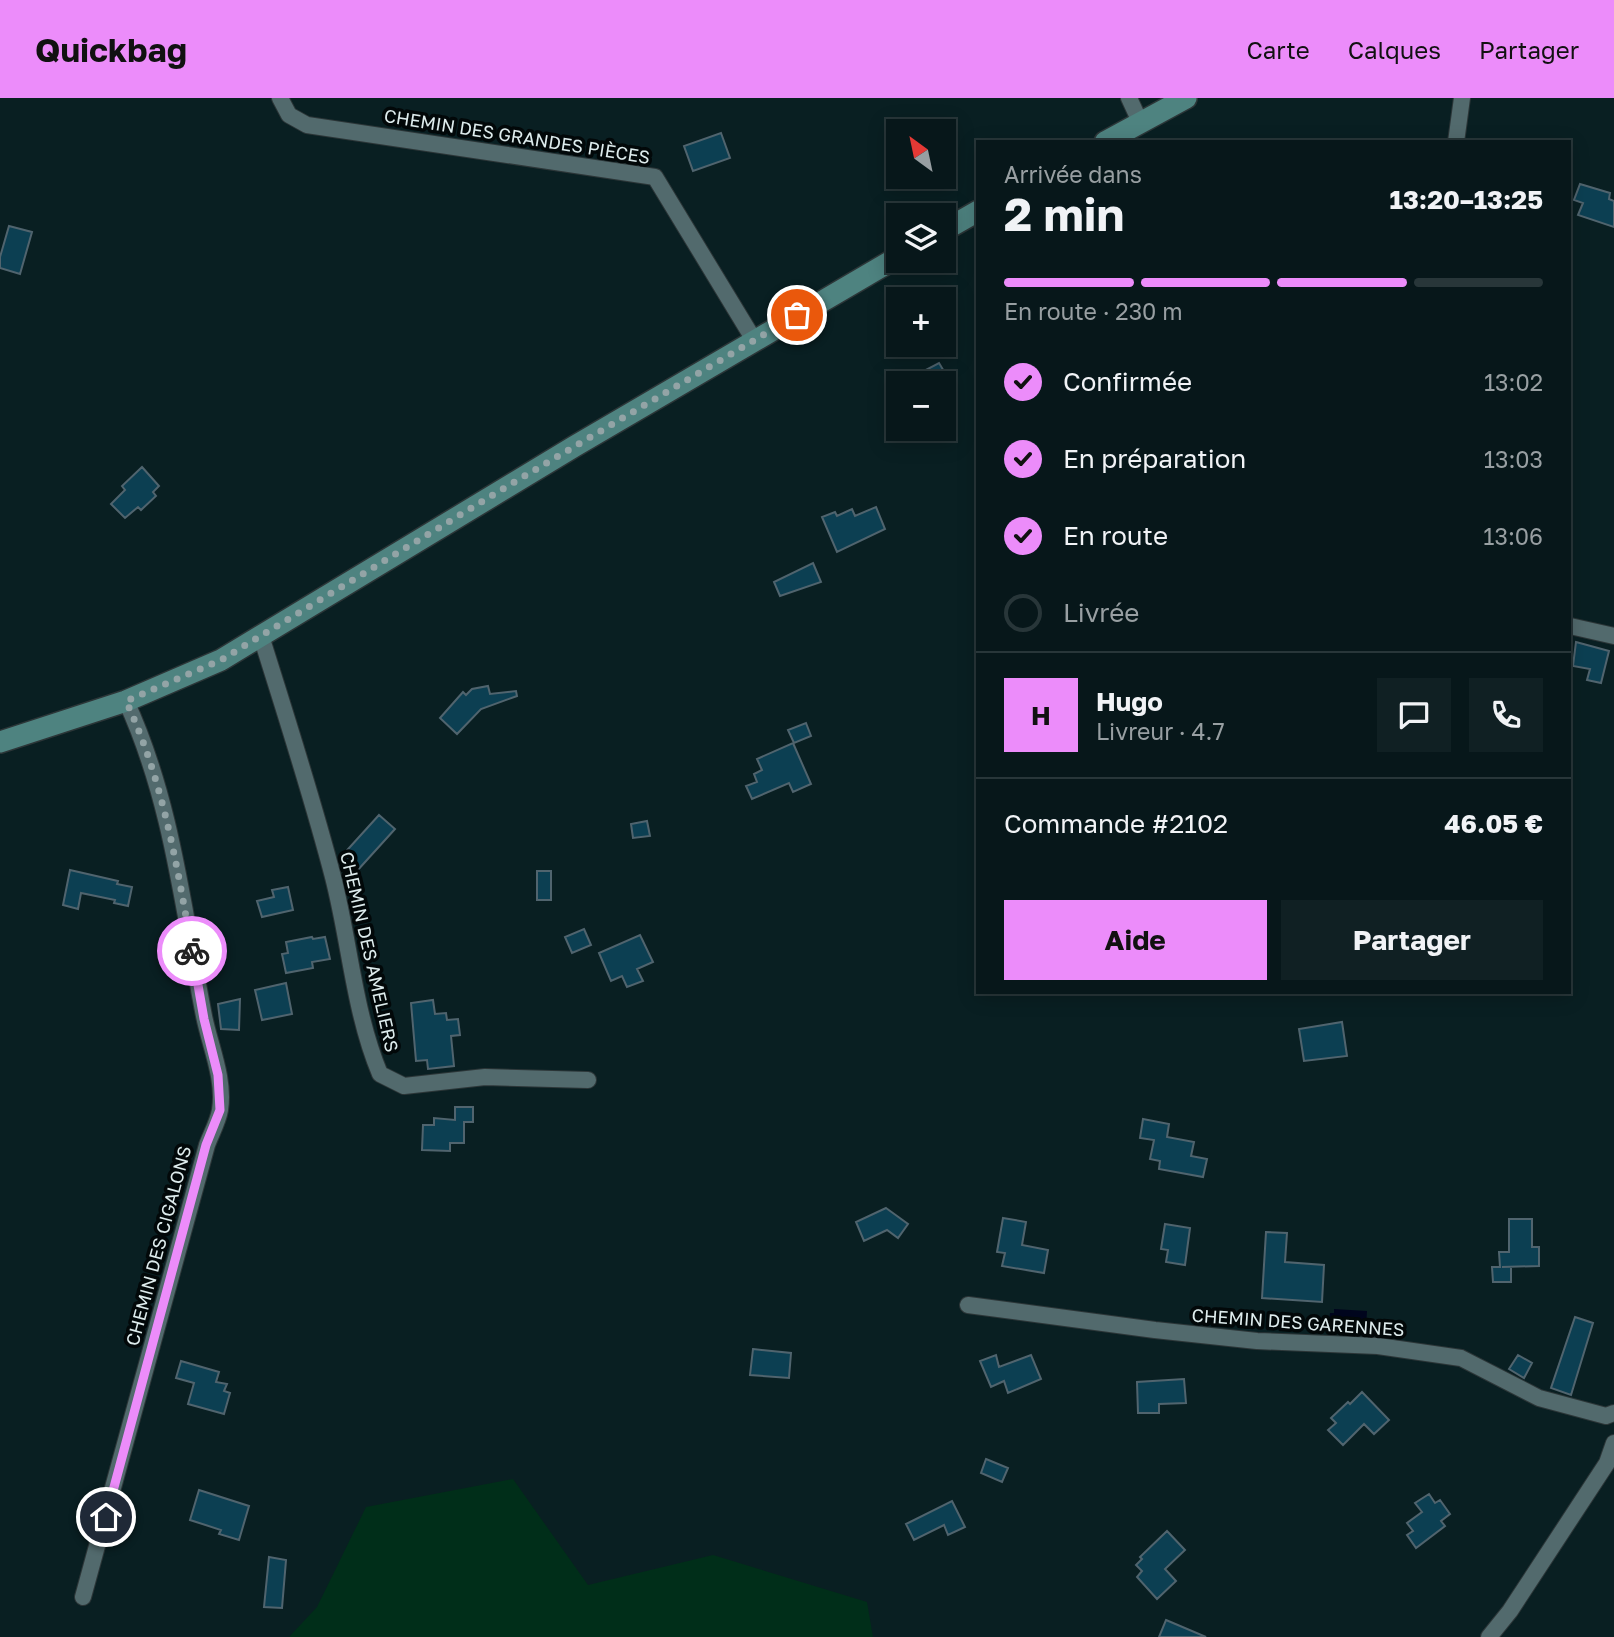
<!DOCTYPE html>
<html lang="fr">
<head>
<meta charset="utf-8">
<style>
	:root { --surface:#07171a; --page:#102023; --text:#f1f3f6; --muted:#989fa2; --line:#283639; --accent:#ec8cfa }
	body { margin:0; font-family:"Golos Text",sans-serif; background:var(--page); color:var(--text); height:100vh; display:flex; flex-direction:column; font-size:26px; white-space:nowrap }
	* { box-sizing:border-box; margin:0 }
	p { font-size:23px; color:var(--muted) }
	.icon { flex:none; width:38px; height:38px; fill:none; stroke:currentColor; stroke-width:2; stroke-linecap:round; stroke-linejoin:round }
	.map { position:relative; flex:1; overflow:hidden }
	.details { position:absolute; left:976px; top:42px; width:595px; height:854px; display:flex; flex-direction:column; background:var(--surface); border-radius:0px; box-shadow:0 4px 18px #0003,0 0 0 2px var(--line) }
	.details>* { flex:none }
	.needle { width:46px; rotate:327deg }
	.controls { position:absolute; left:886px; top:21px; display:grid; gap:14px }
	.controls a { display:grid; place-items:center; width:70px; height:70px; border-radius:0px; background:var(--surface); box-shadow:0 4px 18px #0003,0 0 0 2px var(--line); font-size:35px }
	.pin { position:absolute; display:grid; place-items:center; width:60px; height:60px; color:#fff; margin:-30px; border:4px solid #fff; border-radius:50%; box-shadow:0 2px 7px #0007 }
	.courier { position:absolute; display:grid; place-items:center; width:70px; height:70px; margin:-35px; border:5px solid #ec8cfa; border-radius:50%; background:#fff; color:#222; box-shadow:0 2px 9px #0007 }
	.summary em { font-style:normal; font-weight:700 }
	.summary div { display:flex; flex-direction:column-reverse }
	.summary { display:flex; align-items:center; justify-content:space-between; height:119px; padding:0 28px }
	h1 { font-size:46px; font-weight:700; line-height:52px }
	.bar { display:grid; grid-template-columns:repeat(4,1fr); gap:10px 7px; align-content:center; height:84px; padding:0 28px }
	.bar i { height:9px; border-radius:5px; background:var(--line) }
	.bar .selected { background:var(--accent) }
	.bar p { grid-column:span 4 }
	.line { display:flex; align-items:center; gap:18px; padding:0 28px; border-top:2px solid var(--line) }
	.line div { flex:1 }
	.round { display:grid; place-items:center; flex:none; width:74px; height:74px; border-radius:0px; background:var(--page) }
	ol { padding:0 28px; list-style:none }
	li { display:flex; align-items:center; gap:21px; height:77px }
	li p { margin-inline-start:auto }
	li .icon { padding:7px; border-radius:50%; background:var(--accent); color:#111; stroke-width:4 }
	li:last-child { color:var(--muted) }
	li i { width:38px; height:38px; border:4px solid var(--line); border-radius:50% }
	.button { display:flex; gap:14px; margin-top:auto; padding:14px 28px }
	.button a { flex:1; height:80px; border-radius:0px; background:var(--accent); color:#111; font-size:28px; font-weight:700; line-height:80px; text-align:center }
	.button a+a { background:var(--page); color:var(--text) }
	header { display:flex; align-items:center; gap:42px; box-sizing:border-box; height:98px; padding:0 35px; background:var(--accent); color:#111 }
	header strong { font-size:33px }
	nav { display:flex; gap:38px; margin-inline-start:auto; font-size:24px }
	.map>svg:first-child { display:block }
</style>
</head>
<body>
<header>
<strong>Quickbag</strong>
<nav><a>Carte</a><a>Calques</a><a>Partager</a></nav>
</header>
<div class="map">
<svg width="1614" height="1539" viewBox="0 0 1614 1539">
	<rect width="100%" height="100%" fill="#091f22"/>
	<path fill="#002e19" d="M 513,1381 L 588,1487 L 713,1457 L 867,1504 L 873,1539 L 289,1539 L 317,1509 L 366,1409 Z"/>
	<path fill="#00051d" d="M 1334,1211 L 1367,1213 L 1366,1230 L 1334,1228 L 1334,1224 L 1329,1224 L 1330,1215 L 1334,1215 Z"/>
	<path fill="#0c3f52" stroke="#50646e" stroke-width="2" d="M 721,35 L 730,60 L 693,73 L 684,48 Z
		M 1580,86 L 1610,95 L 1609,101 L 1614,103 L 1614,129 L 1578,117 L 1583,105 L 1574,102 Z
		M 9,128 L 32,134 L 20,176 L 0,170 L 0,159 Z
		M 939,265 L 951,285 L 901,285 Z
		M 142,369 L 159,388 L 153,394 L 156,398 L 141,412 L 138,409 L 125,420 L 111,406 L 125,392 L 122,388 Z
		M 876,409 L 885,431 L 837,454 L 822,419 L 835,414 L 837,418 L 852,411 L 855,418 Z
		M 813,465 L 821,484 L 780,498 L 774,484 Z
		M 1576,544 L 1609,553 L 1601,585 L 1587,582 L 1590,571 L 1573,568 Z
		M 488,588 L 490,596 L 516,593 L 517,598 L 481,611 L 457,636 L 440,620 L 463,594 L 466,597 L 472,591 Z
		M 806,625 L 811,638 L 794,645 L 788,632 Z
		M 793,645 L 811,686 L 793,694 L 789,685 L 752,701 L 746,688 L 757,684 L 754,676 L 762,672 L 757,661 Z
		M 379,717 L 395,731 L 356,774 L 340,760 Z
		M 647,723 L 650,738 L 633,740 L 631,726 Z
		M 70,772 L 118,783 L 117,786 L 132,789 L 128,808 L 114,805 L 115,802 L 81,795 L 78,811 L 63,807 Z
		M 537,773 L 551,773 L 551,802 L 537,802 Z
		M 288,789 L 293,812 L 262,819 L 257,803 L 274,799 L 272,792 Z
		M 584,831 L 591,847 L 572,855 L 565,839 Z
		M 640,837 L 653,864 L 637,871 L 643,883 L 627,889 L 622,878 L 611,883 L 599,855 Z
		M 312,839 L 313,841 L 325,839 L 330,861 L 312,864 L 313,870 L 286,875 L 282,856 L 288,855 L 286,844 Z
		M 286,885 L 292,916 L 262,922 L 255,892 Z
		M 240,901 L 239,932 L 221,931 L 218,906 Z
		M 433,902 L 435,916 L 446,915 L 447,922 L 458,921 L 460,937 L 451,938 L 454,968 L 428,971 L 427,962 L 416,963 L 411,905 Z
		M 1342,924 L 1347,958 L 1304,963 L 1299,931 Z
		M 455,1009 L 473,1009 L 473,1024 L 464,1024 L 464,1045 L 450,1045 L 450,1053 L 422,1052 L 423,1027 L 434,1027 L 434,1020 L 455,1022 Z
		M 1143,1021 L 1169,1026 L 1167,1039 L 1194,1044 L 1191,1058 L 1207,1061 L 1203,1079 L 1159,1071 L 1160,1063 L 1150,1061 L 1154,1042 L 1140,1040 Z
		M 886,1110 L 908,1126 L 898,1140 L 887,1132 L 864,1143 L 856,1124 Z
		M 1003,1120 L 1026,1124 L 1022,1147 L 1048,1152 L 1044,1175 L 1002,1168 L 1005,1155 L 997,1154 Z
		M 1509,1121 L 1532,1121 L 1532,1149 L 1539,1149 L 1539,1168 L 1502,1169 L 1511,1169 L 1511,1184 L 1493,1184 L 1492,1169 L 1500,1169 L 1499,1154 L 1509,1154 Z
		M 1165,1126 L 1190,1130 L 1185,1167 L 1166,1164 L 1168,1152 L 1161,1151 Z
		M 1266,1134 L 1287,1135 L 1285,1164 L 1324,1167 L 1322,1204 L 1262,1200 Z
		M 1575,1219 L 1593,1225 L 1571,1297 L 1551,1290 Z
		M 753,1251 L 791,1255 L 789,1280 L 750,1277 Z
		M 996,1257 L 999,1269 L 1031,1257 L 1041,1281 L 1008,1295 L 1004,1283 L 991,1289 L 980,1263 Z
		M 1518,1257 L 1532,1265 L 1524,1280 L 1509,1271 Z
		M 181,1263 L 219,1274 L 216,1284 L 227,1286 L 224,1293 L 230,1295 L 224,1316 L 188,1306 L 194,1285 L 176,1280 Z
		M 1184,1281 L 1186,1305 L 1159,1306 L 1159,1315 L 1138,1315 L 1137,1284 Z
		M 1362,1294 L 1389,1322 L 1374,1336 L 1364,1326 L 1343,1347 L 1328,1332 L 1336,1325 L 1331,1320 L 1348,1304 L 1350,1306 Z
		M 986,1361 L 1008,1370 L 1002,1384 L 981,1375 Z
		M 199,1392 L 249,1408 L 239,1442 L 219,1436 L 221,1432 L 190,1422 Z
		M 1429,1396 L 1435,1405 L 1440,1402 L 1450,1416 L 1441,1423 L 1445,1428 L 1416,1450 L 1407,1437 L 1413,1433 L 1407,1425 L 1422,1414 L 1415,1405 Z
		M 952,1403 L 965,1429 L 948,1437 L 944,1427 L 914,1442 L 906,1426 Z
		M 1167,1433 L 1185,1452 L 1165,1471 L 1176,1483 L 1157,1501 L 1137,1479 L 1142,1473 L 1136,1467 L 1142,1461 L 1140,1459 Z
		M 269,1459 L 286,1462 L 282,1510 L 264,1509 Z
		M 1166,1522 L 1206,1539 L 1159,1539 Z"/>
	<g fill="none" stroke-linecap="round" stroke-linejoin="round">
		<g stroke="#2c3638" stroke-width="18">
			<path id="street" d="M 280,0 L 289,17 L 307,27 L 655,79 L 754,242
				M 1129,0 L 1141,26
				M 1456,44 L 1462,0
				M 1570,528 L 1614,538
				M 261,538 C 286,618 312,698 333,779 C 350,845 354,914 380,976 L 404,988 L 485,979 L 588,982
				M 968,1207 L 1155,1232 L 1257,1243 L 1378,1248 L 1461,1260 L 1539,1300 L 1606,1318 L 1614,1315
				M 83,1499 L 207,1047 C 211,1036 218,1024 220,1012 C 225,981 210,948 204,918 C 183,811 172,703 126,603
				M 1489,1539 L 1510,1513 L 1607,1365 L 1614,1345"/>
		</g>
		<g stroke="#2c3638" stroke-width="24">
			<path id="secondary" d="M 1105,44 L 1186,0
				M 943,133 L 978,113
				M 0,644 L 126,603 L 221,562 L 575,348 L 898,159"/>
		</g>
		<use href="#street" stroke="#526a6d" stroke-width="16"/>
		<use href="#secondary" stroke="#4e8380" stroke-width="21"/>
	</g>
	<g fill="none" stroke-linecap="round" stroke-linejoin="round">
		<path stroke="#93a4a6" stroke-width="7" stroke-dasharray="0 12.6" d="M 192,853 C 177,767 163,682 126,603 L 221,562 L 511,386 L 797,217"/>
		<path stroke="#ec8cfa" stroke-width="9" d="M 106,1419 L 206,1047 L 220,1012 L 218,977 L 204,921 L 192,853"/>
	</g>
	<g text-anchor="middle" stroke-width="7" stroke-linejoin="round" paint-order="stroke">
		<g font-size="18" fill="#deeced" stroke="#020809">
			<text transform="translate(517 39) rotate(9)" y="6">CHEMIN DES GRANDES PIÈCES</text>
			<text transform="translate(369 854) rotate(77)" y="6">CHEMIN DES AMELIERS</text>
			<text transform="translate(159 1148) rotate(-75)" y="6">CHEMIN DES CIGALONS</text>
			<text transform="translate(1298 1225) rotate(4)" y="6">CHEMIN DES GARENNES</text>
		</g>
	</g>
</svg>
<div class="controls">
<a><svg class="needle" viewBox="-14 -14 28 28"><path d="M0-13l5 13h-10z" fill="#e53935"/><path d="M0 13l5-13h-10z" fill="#989fa2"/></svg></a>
<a><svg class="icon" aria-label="layers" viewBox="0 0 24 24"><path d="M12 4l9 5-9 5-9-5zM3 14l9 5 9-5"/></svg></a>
<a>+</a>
<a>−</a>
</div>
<div class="pin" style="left:797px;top:217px;background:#ea580c"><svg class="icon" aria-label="bag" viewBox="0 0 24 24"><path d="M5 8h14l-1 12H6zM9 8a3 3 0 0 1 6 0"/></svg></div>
<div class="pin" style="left:106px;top:1419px;background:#1f2937"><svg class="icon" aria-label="home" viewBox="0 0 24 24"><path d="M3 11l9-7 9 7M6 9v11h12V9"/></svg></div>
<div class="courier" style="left:192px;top:853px"><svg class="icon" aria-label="bike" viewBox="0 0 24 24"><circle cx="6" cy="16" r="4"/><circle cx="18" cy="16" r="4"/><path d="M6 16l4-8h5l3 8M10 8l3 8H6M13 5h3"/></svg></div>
<section class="details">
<div class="summary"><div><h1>2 min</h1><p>Arrivée dans</p></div><em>13:20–13:25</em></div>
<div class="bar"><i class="selected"></i><i class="selected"></i><i class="selected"></i><i></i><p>En route · 230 m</p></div>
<ol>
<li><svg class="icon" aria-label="check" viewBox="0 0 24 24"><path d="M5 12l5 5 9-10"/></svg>Confirmée<p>13:02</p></li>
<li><svg class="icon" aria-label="check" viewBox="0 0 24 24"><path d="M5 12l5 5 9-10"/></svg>En préparation<p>13:03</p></li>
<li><svg class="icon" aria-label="check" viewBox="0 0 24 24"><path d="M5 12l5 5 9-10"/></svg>En route<p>13:06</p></li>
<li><i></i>Livrée</li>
</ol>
<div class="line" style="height:126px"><b class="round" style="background:var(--accent);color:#111">H</b><div><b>Hugo</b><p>Livreur · 4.7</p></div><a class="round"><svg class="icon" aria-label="chat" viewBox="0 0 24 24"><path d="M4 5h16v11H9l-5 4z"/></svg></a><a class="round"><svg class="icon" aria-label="phone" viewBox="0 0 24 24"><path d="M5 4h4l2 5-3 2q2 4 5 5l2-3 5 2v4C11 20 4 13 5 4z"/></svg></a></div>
<div class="line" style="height:91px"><div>Commande #2102</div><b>46.05 €</b></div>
<div class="button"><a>Aide</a><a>Partager</a></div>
</section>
</div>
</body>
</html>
